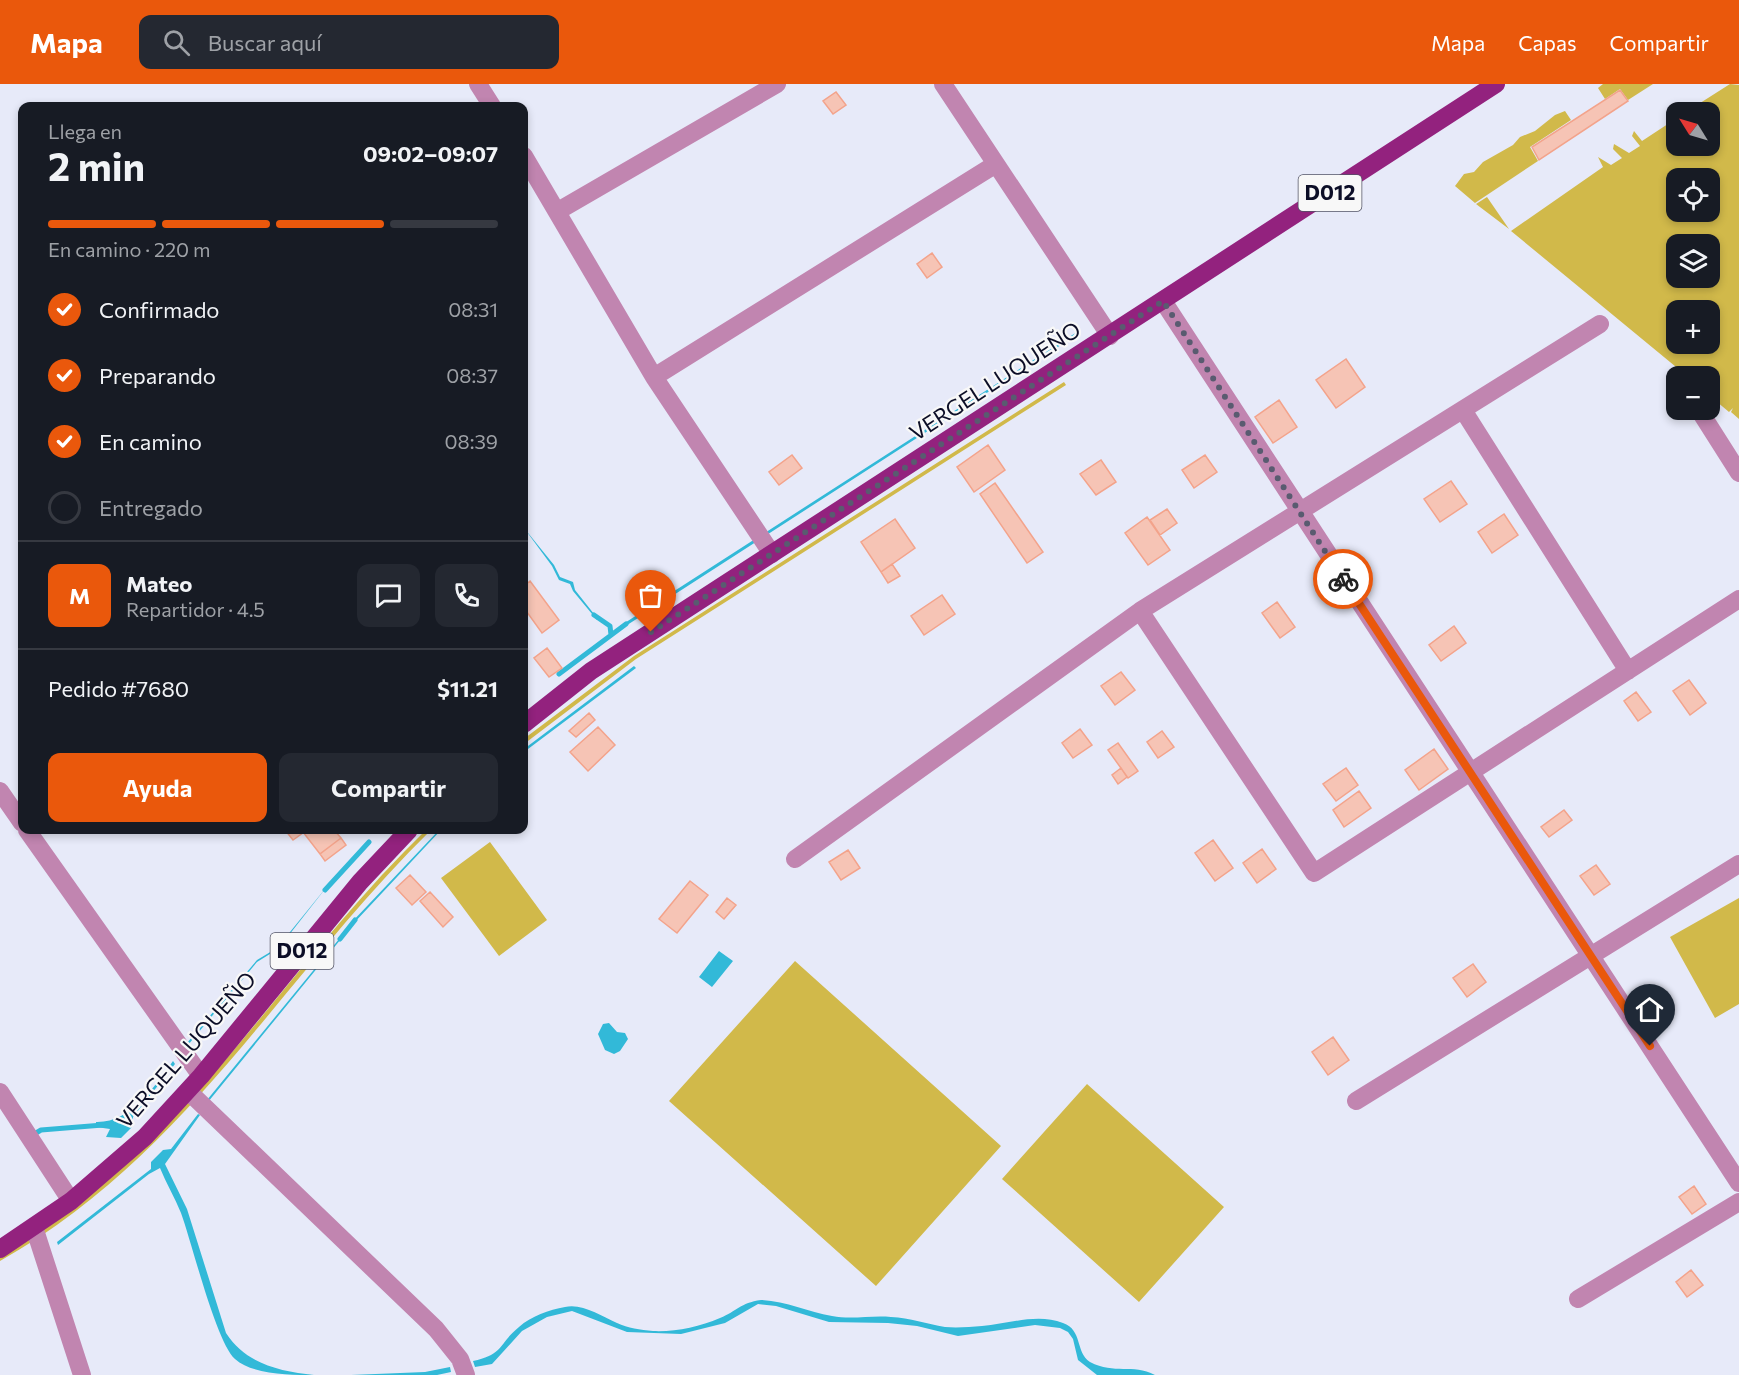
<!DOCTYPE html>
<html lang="es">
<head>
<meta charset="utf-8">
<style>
	:root { --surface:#171b24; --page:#242831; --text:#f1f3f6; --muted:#9ea1a6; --line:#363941; --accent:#ea580c }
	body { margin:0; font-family:Commissioner,sans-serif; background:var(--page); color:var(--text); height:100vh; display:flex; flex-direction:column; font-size:22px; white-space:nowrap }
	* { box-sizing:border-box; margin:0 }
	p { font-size:20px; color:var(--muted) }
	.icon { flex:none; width:33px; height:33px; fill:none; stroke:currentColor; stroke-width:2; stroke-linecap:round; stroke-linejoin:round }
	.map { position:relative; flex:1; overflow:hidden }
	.details { position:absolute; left:18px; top:18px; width:510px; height:732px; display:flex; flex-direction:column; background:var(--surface); border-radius:12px; box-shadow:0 3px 9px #0003 }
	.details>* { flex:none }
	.needle { width:39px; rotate:307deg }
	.tools { position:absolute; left:1666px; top:18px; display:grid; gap:12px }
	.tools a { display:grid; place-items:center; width:54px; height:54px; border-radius:12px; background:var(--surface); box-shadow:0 3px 9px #0003; font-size:30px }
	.pin { position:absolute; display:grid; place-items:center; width:51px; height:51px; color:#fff; margin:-62px -26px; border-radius:50% 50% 50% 0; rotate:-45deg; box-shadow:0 0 6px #0007 }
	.pin .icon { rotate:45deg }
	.courier { position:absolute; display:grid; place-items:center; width:60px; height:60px; margin:-30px; border:4px solid #ea580c; border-radius:50%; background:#fff; color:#222; box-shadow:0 2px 8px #0007 }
	.summary em { font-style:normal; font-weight:700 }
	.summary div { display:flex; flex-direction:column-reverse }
	.summary { display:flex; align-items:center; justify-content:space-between; height:102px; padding:0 30px }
	h1 { font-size:39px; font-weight:700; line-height:45px }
	.bar { display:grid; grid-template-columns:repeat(4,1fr); gap:9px 6px; align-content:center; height:72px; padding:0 30px }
	.bar i { height:8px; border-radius:4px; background:var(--line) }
	.bar .selected { background:var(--accent) }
	.bar p { grid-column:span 4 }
	.line { display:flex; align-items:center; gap:15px; padding:0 30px; border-top:2px solid var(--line) }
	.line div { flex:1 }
	.round { display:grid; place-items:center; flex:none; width:63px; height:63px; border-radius:12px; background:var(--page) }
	ol { padding:0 30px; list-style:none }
	li { display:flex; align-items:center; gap:18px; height:66px }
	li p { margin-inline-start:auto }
	li .icon { padding:6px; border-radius:50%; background:var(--accent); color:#fff; stroke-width:4 }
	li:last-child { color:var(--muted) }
	li i { width:33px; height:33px; border:3px solid var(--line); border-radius:50% }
	.action { display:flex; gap:12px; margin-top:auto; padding:12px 30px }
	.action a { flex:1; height:69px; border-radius:12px; background:var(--accent); color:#fff; font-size:24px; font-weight:700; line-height:69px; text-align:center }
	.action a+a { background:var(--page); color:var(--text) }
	header { display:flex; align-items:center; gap:36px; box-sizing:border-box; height:84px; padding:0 30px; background:var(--accent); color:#fff }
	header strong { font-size:28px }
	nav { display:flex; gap:33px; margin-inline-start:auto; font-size:21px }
	.search { width:420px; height:54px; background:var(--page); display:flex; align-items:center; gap:15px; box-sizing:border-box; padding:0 21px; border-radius:12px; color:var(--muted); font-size:22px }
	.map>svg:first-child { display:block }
</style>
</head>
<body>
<header>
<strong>Mapa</strong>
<div class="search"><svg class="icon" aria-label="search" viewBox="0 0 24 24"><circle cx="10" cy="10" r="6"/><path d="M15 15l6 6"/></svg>Buscar aquí</div>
<nav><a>Mapa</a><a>Capas</a><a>Compartir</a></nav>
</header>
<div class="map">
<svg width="1739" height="1291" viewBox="0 0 1739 1291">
	<rect width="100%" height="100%" fill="#e7eaf9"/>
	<path fill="#d1b94a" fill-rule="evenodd" d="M 1603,0 L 1653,0 L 1628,16 L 1620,5 L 1605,15 L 1598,4 Z
		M 1730,0 L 1739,1 L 1739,335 L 1731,328 L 1733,324 L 1729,328 L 1710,312 L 1710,292 L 1687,292 L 1511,147 L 1603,83 L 1598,73 L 1611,81 L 1622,74 L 1613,65 L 1614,60 L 1629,69 L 1640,62 L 1632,52 L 1634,47 L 1642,57 L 1677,34 L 1677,62 L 1710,62 L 1710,28 L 1686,28 ZM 1677,94 L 1710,94 L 1710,128 L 1677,128 ZM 1677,160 L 1710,160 L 1710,194 L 1677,194 ZM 1677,226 L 1710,226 L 1710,260 L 1677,260 Z
		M 1565,27 L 1571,36 L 1530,63 L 1538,77 L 1475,119 L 1455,102 L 1464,90 L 1474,88 L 1483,78 L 1513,61 L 1520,53 L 1535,47 L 1555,31 Z
		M 1487,113 L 1509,145 L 1476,120 Z
		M 1064,298 L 1066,301 L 1033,322 L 636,575 L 524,660 L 525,654 L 634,572 Z
		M 426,746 L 431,746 C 283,891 187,1072 0,1177 L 0,1173 C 186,1068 278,889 426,746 Z
		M 490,758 L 547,836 L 499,872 L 441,794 Z
		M 1739,814 L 1739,920 L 1715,934 L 1670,853 Z
		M 795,877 L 1001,1062 L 876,1202 L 669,1017 Z
		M 1087,1000 L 1224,1123 L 1139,1218 L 1002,1095 Z"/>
	<path fill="#32b9d8" d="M 1077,248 L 1078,250 L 621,545 L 620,542 Z
		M 524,444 L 554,481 L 560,493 L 573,498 L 575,506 L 598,535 L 597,536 L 573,507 L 570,500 L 559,496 L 552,482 Z
		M 634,582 L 636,584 L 524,668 L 524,665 Z
		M 439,746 L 441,746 L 353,840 L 351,839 Z
		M 329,800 L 278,865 L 257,878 L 188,961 L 187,959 L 257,876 L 277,864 Z
		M 344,849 L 345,850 L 208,1018 L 207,1016 Z
		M 719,867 L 733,877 L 712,903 L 699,893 Z
		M 609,939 L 617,948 L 625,949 L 628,955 L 620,967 L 614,970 L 605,966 L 598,950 L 603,940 Z
		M 173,977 L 175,980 L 133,1033 L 133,1042 L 121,1054 L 106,1053 L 110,1045 L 96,1043 L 96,1038 C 131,1039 154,1003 173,977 Z
		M 198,1030 L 200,1031 L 165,1080 L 187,1125 L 226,1249 C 246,1280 279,1287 314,1291 C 291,1291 253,1291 235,1275 C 216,1258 192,1159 181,1129 C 175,1114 166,1099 160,1084 L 149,1090 L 58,1161 L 57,1158 L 151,1085 L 151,1078 L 163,1066 L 171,1065 Z
		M 761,1216 C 786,1217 808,1228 832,1232 C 852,1236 871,1231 891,1233 C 910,1234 927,1240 945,1243 C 957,1244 970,1243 982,1242 C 1008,1240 1037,1229 1063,1239 C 1083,1246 1075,1268 1090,1278 C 1115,1291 1132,1279 1155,1291 L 1097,1291 L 1078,1276 L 1073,1255 L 1068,1248 L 1060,1244 L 1035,1241 L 958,1252 L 917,1242 L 888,1239 L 829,1238 L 776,1222 L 758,1220 L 725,1239 L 681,1250 L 627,1248 L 572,1227 L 547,1233 L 522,1247 L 492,1280 L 475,1283 L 473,1277 C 505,1270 498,1260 519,1243 C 531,1232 549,1226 565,1223 C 582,1219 601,1232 617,1239 C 628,1244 640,1246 653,1247 C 675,1248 699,1243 720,1234 C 737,1227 740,1219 761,1216 Z
		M 450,1283 L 451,1288 L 437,1291 L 351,1291 L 425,1288 Z"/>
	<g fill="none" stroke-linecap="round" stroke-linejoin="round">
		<path stroke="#32b9d8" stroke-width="5" d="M 594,531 L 610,542 L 611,551
			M 559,590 L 626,540
			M 325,806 L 369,758
			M 340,855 L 355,836
			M 36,1049 L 41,1046 L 103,1041"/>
	</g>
	<path fill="#f6c4b5" stroke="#f3a38b" stroke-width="1.5" d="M 1620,6 L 1628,17 L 1539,76 L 1532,63 Z
		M 836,8 L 846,21 L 833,30 L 823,17 Z
		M 932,169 L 942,183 L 927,194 L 917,180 Z
		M 1346,275 L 1365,303 L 1336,324 L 1316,296 Z
		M 1279,316 L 1297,343 L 1273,359 L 1255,333 Z
		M 988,361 L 1005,386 L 974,408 L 957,383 Z
		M 792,371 L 802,384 L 779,401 L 769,388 Z
		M 1205,371 L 1217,388 L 1194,404 L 1182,386 Z
		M 1101,376 L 1116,398 L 1096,411 L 1080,390 Z
		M 1451,397 L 1467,420 L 1440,438 L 1424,415 Z
		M 995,399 L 1043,468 L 1027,479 L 980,410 Z
		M 1167,425 L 1177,439 L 1160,451 L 1150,436 Z
		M 1504,430 L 1518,451 L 1492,469 L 1478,448 Z
		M 1147,433 L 1170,466 L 1148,481 L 1125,449 Z
		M 895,435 L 915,464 L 881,488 L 861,458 Z
		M 892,480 L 900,492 L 888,499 L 881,488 Z
		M 530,497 L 559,536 L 542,549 L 524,524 L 524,502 Z
		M 942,511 L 955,530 L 924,551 L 911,532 Z
		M 1277,518 L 1295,543 L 1280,554 L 1262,529 Z
		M 1454,542 L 1466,559 L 1441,577 L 1429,561 Z
		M 547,564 L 562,584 L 549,593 L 534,574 Z
		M 1121,588 L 1135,606 L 1115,621 L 1101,602 Z
		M 1689,596 L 1706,619 L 1690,631 L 1673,607 Z
		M 1636,608 L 1651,628 L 1638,637 L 1624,617 Z
		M 589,629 L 595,636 L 576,653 L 569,647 Z
		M 598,643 L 615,661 L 588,687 L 570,668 Z
		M 1080,645 L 1092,661 L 1073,674 L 1062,659 Z
		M 1162,647 L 1174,663 L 1158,674 L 1147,658 Z
		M 1118,659 L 1138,687 L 1128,694 L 1108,666 Z
		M 1434,665 L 1448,685 L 1419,706 L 1405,686 Z
		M 1121,684 L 1127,693 L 1118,700 L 1112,691 Z
		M 1346,684 L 1358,701 L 1336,717 L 1323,700 Z
		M 1359,707 L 1371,724 L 1344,743 L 1333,726 Z
		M 1564,726 L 1572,736 L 1549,753 L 1541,743 Z
		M 285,746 L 307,746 L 293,756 Z
		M 307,746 L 334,746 L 341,754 L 320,770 L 303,748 Z
		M 341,754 L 346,761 L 325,777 L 320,770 Z
		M 1213,756 L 1233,784 L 1215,797 L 1195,769 Z
		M 1262,765 L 1276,785 L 1257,799 L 1243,779 Z
		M 848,766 L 860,784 L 841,796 L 829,778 Z
		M 1596,781 L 1610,800 L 1594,811 L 1580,792 Z
		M 410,791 L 426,808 L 412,821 L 396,804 Z
		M 690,797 L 708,811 L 677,849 L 659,835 Z
		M 430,808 L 453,833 L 443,843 L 420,817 Z
		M 727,814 L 736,821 L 724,835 L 716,828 Z
		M 1473,880 L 1486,898 L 1467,913 L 1453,894 Z
		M 1333,953 L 1349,976 L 1328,991 L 1312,968 Z
		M 1694,1102 L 1706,1120 L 1692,1130 L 1679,1113 Z
		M 1691,1186 L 1703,1201 L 1687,1213 L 1676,1198 Z"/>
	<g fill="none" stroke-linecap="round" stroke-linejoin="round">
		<path stroke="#c185b0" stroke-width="18" d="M 478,0 L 492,22
			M 943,0 L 1110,252
			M 524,72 L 654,293 L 772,470
			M 558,127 L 777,0
			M 1163,217 L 1739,1099
			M 654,293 L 996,80
			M 1463,326 L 1628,587
			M 1699,326 L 1739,389
			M 1140,527 L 1314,789 L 1739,515
			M 0,707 L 22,739
			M 27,746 L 201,992
			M 795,775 L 1140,527 L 1600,240
			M 188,1007 L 436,1245 L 460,1275 L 466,1291
			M 0,1008 L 71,1117
			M 1356,1017 L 1739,780
			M 34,1143 L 82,1291
			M 1578,1215 L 1739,1118"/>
		<path stroke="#93227e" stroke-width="18" d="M 524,640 L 591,587 L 1496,0
			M 0,1165 L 71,1117 L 145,1053 L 201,992 L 360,798 L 409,746"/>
	</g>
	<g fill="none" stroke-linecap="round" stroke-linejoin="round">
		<path stroke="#595b70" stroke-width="6" stroke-dasharray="0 10.8" d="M 651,548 L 1163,217 L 1343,495"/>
		<path stroke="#ea580c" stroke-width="8" d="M 1343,495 L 1650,962"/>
	</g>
	<g text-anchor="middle" stroke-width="4.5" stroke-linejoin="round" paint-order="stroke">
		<g fill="#f8f8f8" stroke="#535466" stroke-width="1.5">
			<rect x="1298.5" y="91" width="63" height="36" rx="4.5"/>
			<rect x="270.5" y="849" width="63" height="36" rx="4.5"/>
		</g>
		<g font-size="21" font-weight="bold" fill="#0c0e27">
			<text x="1330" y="116">D012</text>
			<text x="302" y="874">D012</text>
		</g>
		<g font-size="22" fill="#0c0e27" stroke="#f8f8f8">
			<text transform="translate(995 297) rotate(-33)" y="8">VERGEL LUQUEÑO</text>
			<text transform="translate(186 966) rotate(-49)" y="8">VERGEL LUQUEÑO</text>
		</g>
	</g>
</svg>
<div class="tools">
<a><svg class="needle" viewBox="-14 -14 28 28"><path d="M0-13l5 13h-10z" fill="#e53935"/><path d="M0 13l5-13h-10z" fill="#9ea1a6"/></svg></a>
<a><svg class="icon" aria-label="locate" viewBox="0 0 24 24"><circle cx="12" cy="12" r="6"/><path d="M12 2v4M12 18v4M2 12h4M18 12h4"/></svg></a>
<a><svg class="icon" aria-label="layers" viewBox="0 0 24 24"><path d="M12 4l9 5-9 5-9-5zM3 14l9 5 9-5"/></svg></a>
<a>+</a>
<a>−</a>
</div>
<div class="pin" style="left:651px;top:548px;background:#ea580c"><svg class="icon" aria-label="bag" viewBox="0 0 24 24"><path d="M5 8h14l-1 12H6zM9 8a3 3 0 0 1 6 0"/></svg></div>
<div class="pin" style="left:1650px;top:962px;background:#1f2937"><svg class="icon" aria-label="home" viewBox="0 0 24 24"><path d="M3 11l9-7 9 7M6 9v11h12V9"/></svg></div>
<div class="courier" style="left:1343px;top:495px"><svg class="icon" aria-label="bike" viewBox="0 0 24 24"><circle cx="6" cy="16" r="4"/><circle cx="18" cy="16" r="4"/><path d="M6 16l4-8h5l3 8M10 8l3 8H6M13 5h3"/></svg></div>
<section class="details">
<div class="summary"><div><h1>2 min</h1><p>Llega en</p></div><em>09:02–09:07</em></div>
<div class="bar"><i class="selected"></i><i class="selected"></i><i class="selected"></i><i></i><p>En camino · 220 m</p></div>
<ol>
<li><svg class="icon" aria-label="check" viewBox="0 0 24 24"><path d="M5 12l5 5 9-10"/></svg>Confirmado<p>08:31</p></li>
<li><svg class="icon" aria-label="check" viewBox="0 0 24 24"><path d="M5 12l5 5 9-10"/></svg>Preparando<p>08:37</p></li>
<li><svg class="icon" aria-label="check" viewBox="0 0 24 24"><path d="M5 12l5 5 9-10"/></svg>En camino<p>08:39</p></li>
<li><i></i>Entregado</li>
</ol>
<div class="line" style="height:108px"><b class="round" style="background:var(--accent);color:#fff">M</b><div><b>Mateo</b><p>Repartidor · 4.5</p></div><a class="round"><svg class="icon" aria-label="chat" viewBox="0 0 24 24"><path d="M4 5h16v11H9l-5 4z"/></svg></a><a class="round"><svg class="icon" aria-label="phone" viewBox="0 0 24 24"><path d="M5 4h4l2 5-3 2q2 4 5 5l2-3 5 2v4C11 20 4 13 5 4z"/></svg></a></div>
<div class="line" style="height:78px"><div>Pedido #7680</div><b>$11.21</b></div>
<div class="action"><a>Ayuda</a><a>Compartir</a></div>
</section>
</div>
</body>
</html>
